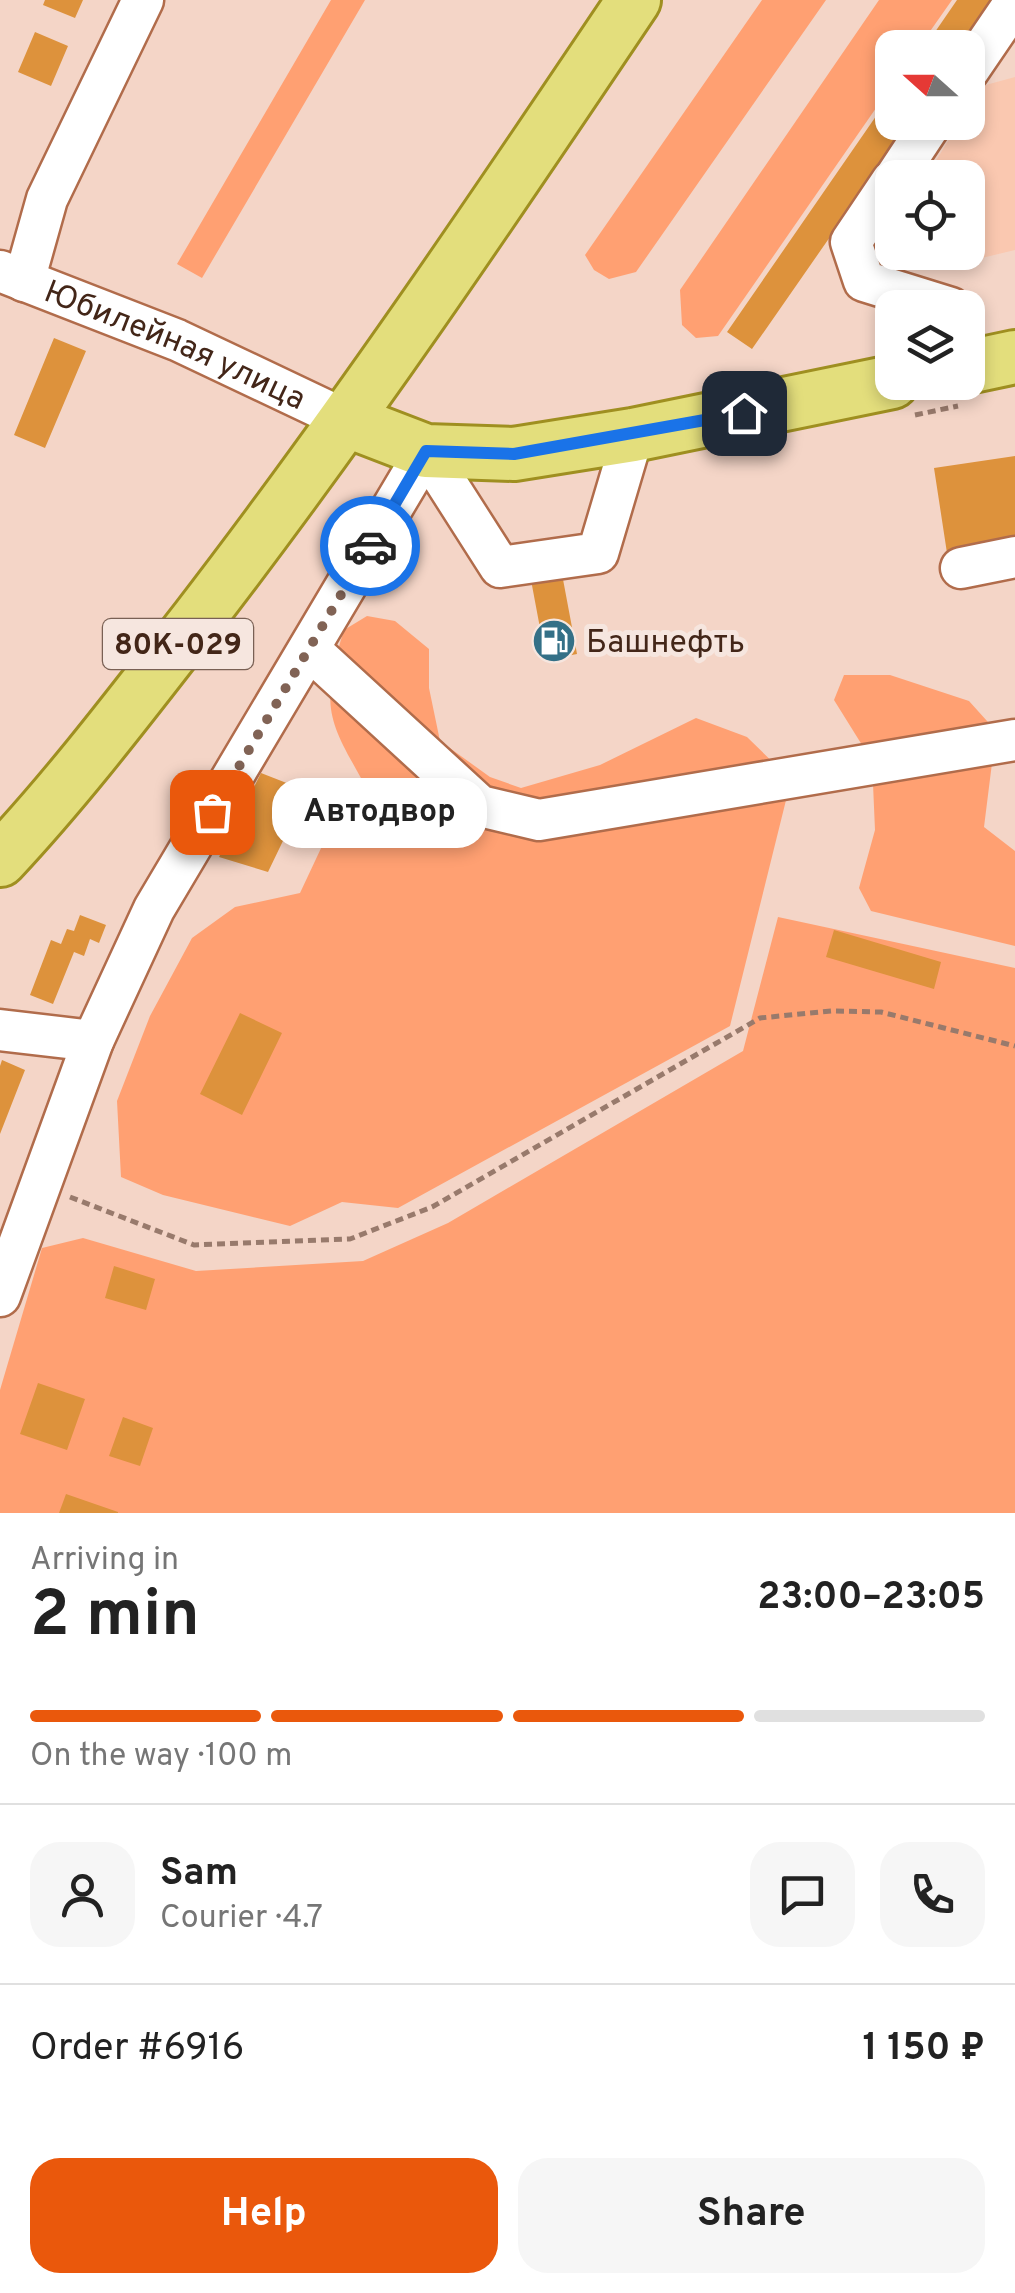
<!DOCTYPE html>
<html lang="en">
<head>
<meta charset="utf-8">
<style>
	:root { --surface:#fff; --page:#f6f6f6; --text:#222; --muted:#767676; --line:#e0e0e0; --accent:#ea580c }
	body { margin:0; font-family:Overpass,sans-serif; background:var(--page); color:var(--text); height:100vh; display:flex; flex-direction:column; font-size:38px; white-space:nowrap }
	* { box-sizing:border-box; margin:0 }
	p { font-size:32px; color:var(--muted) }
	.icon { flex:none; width:55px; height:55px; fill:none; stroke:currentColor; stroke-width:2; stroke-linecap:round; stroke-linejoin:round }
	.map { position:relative; height:1513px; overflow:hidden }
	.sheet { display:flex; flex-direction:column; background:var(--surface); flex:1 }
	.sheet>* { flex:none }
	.needle { width:65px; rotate:291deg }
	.buttons { position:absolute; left:875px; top:30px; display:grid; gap:20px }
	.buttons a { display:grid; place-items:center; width:110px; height:110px; border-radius:20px; background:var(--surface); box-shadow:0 5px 15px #0003; font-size:50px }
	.pin { position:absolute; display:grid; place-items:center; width:85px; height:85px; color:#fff; margin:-42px; border-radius:20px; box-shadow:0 5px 15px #0006 }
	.courier { position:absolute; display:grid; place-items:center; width:100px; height:100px; margin:-50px; border:8px solid #1a73e8; border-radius:50%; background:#fff; color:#222; box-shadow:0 2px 12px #0007 }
	.bubble { position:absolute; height:70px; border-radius:30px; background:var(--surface); box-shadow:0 5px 15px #0003; font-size:32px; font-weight:700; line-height:70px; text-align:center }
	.head em { font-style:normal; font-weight:700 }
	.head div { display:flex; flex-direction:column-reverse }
	.head { display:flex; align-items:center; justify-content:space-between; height:170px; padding:0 30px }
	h1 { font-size:65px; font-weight:700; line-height:75px }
	.bar { display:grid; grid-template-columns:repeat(4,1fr); gap:15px 10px; align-content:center; height:120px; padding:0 30px }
	.bar i { height:12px; border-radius:8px; background:var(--line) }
	.bar .on { background:var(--accent) }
	.bar p { grid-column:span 4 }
	.line { display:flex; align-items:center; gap:25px; padding:0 30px; border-top:2px solid var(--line) }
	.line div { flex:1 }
	.round { display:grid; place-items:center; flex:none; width:105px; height:105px; border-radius:30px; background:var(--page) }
	.primary-button { display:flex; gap:20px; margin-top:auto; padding:20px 30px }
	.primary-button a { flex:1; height:115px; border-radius:30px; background:var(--accent); color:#fff; font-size:40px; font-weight:700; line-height:115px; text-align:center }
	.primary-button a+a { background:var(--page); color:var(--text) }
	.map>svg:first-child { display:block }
</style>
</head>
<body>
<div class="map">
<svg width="1015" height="1513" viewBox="0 0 1015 1513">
	<rect width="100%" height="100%" fill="#f4d5c7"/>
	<path fill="#fac8b0" d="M 1015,77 L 1015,250 L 936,269 L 932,253 L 968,252 L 968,178 L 926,177 L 959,123 L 968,122 L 968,109 L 982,86 Z"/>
	<path fill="#ffa072" d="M 331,0 L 365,0 L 202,278 L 177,264 Z
		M 762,0 L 826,0 L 636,272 L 609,279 L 594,270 L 585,255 Z
		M 879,0 L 952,0 L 919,47 L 892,48 L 892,85 L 718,336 L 696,338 L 682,325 L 680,290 Z
		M 367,616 L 395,621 L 429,649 L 429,688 L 440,741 L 490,777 L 521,788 L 600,765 L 696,718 L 747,737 L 791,780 L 730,1026 L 398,1208 L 342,1202 L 290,1226 L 163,1195 L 121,1177 L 117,1101 L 150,1016 L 192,938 L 235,907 L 300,893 L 323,844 L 357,833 L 370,794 C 330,722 318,712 344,630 Z
		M 844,675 L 890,675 L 969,701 L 996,731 L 984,827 L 1015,851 L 1015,946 L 871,911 L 859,888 L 875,830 L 872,761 L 834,700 Z
		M 778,917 L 1015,968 L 1015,1513 L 0,1513 L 0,1390 L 42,1248 L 83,1238 L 196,1271 L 363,1261 L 448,1223 L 743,1051 Z"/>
	<path fill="#dd923c" d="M 45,0 L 83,0 L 75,18 L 43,5 Z
		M 957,0 L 995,0 L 962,48 L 924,48 Z
		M 35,32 L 68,46 L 51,86 L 18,72 Z
		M 892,93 L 892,122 L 910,122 L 752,349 L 727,332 Z
		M 54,338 L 86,351 L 45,448 L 14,435 Z
		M 1015,456 L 1015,542 L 947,553 L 934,468 Z
		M 556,542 L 577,654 L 546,660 L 525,548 Z
		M 261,773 L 307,791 L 268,872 L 219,857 Z
		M 80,915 L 106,925 L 99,943 L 90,939 L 84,956 L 74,952 L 53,1004 L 30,995 L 51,940 L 61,944 L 67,929 L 74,931 Z
		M 834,930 L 941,962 L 934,989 L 826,957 Z
		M 240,1013 L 282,1033 L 242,1115 L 200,1094 Z
		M 2,1060 L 25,1070 L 0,1134 L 0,1066 Z
		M 114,1266 L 155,1279 L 146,1310 L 105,1298 Z
		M 38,1383 L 85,1399 L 67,1450 L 20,1434 Z
		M 123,1417 L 153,1428 L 140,1466 L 109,1456 Z
		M 66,1494 L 118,1512 L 118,1513 L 59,1513 Z"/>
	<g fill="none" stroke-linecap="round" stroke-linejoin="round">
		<g stroke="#b16c4b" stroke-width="45">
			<g id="minor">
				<path d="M 968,71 L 1015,2"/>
				<path d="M 895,178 L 932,122"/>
				<path d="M 892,181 L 851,242 L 864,281 L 951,308"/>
				<path id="s1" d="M 0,271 L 177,340 L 348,421"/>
				<path d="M 24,281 L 47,199 L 143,0"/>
				<path d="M 961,568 L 1015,557"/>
				<path d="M 309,649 L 480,806 L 539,820 L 1015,740"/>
				<path d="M 0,1030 L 93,1041"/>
				<path d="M 0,1296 L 93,1041 L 154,909 L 426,451 L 500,567 L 598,553 L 633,435"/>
			</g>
		</g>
		<g stroke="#9f8f20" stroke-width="58">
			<path id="major" d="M 968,367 L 1015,357
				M 348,421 L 426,451 L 514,454 L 633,435 L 892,382
				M 0,860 C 71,784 133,702 197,620 C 352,419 493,210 634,0"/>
		</g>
		<path stroke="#987a6c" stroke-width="5" stroke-dasharray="8 5" stroke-linecap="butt" d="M 915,415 L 958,406
			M 70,1197 L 194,1245 L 350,1239 L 432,1207 L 760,1018 L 831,1011 L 881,1012 L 1015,1046"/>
		<use href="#minor" stroke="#fff" stroke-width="40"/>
		<use href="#major" stroke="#e3de7c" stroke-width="52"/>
	</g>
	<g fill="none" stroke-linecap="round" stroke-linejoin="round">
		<path stroke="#816355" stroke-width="10" stroke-dasharray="0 18" d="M 212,812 L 370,546"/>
		<path stroke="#1a73e8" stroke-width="12" d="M 370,546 L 426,451 L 514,454 L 744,413"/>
	</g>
	<defs>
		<g id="fuel-disc" transform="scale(2.25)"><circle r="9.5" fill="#347087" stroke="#f6e6df"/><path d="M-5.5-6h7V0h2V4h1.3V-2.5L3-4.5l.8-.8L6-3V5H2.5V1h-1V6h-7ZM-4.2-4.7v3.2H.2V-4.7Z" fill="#fff"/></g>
	</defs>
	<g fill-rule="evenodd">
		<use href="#fuel-disc" x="554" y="641"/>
	</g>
	<g text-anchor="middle" stroke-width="10" stroke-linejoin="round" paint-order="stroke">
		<rect fill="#f6e6df" stroke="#796054" stroke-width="2.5" x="103" y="619" width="150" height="50" rx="8"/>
		<g font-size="30" font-weight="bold" fill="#432618">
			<text x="178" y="654">80К-029</text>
		</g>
		<g font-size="32" fill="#432618" stroke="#f6e6df">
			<text dy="11" stroke="none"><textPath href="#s1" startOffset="190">Юбилейная улица</textPath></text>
		</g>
		<g font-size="32" fill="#432618" stroke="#f6e6df" text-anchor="start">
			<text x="586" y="652">Башнефть</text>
		</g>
	</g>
</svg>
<div class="buttons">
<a><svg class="needle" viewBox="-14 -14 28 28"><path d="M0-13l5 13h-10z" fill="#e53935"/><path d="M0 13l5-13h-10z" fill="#767676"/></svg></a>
<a><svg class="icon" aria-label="locate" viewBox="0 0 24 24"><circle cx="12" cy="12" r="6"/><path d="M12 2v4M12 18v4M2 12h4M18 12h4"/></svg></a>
<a><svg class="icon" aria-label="layers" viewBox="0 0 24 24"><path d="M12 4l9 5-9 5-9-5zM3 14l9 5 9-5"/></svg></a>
</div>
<div class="pin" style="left:212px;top:812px;background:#ea580c"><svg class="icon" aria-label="bag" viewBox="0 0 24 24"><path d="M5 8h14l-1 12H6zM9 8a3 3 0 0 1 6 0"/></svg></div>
<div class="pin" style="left:744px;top:413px;background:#1f2937"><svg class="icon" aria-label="home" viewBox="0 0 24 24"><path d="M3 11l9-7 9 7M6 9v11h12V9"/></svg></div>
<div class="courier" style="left:370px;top:546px"><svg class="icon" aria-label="car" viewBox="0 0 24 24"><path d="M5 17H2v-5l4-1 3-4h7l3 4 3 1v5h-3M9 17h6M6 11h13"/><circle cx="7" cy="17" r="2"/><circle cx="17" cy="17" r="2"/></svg></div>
<div class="bubble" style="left:272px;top:778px;width:215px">Автодвор</div>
</div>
<section class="sheet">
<div class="head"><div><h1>2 min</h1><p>Arriving in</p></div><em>23:00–23:05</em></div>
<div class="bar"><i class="on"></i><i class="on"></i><i class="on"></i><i></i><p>On the way · 100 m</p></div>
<div class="line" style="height:180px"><a class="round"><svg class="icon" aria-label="person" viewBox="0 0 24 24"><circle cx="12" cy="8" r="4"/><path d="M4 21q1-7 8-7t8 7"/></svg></a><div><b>Sam</b><p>Courier · 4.7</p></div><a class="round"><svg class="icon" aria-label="chat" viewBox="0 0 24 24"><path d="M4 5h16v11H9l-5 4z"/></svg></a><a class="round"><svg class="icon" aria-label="phone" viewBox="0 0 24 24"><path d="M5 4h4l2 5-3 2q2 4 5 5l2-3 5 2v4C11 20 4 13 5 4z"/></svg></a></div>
<div class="line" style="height:130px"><div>Order #6916</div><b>1 150 ₽</b></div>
<div class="primary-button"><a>Help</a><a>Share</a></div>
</section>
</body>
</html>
